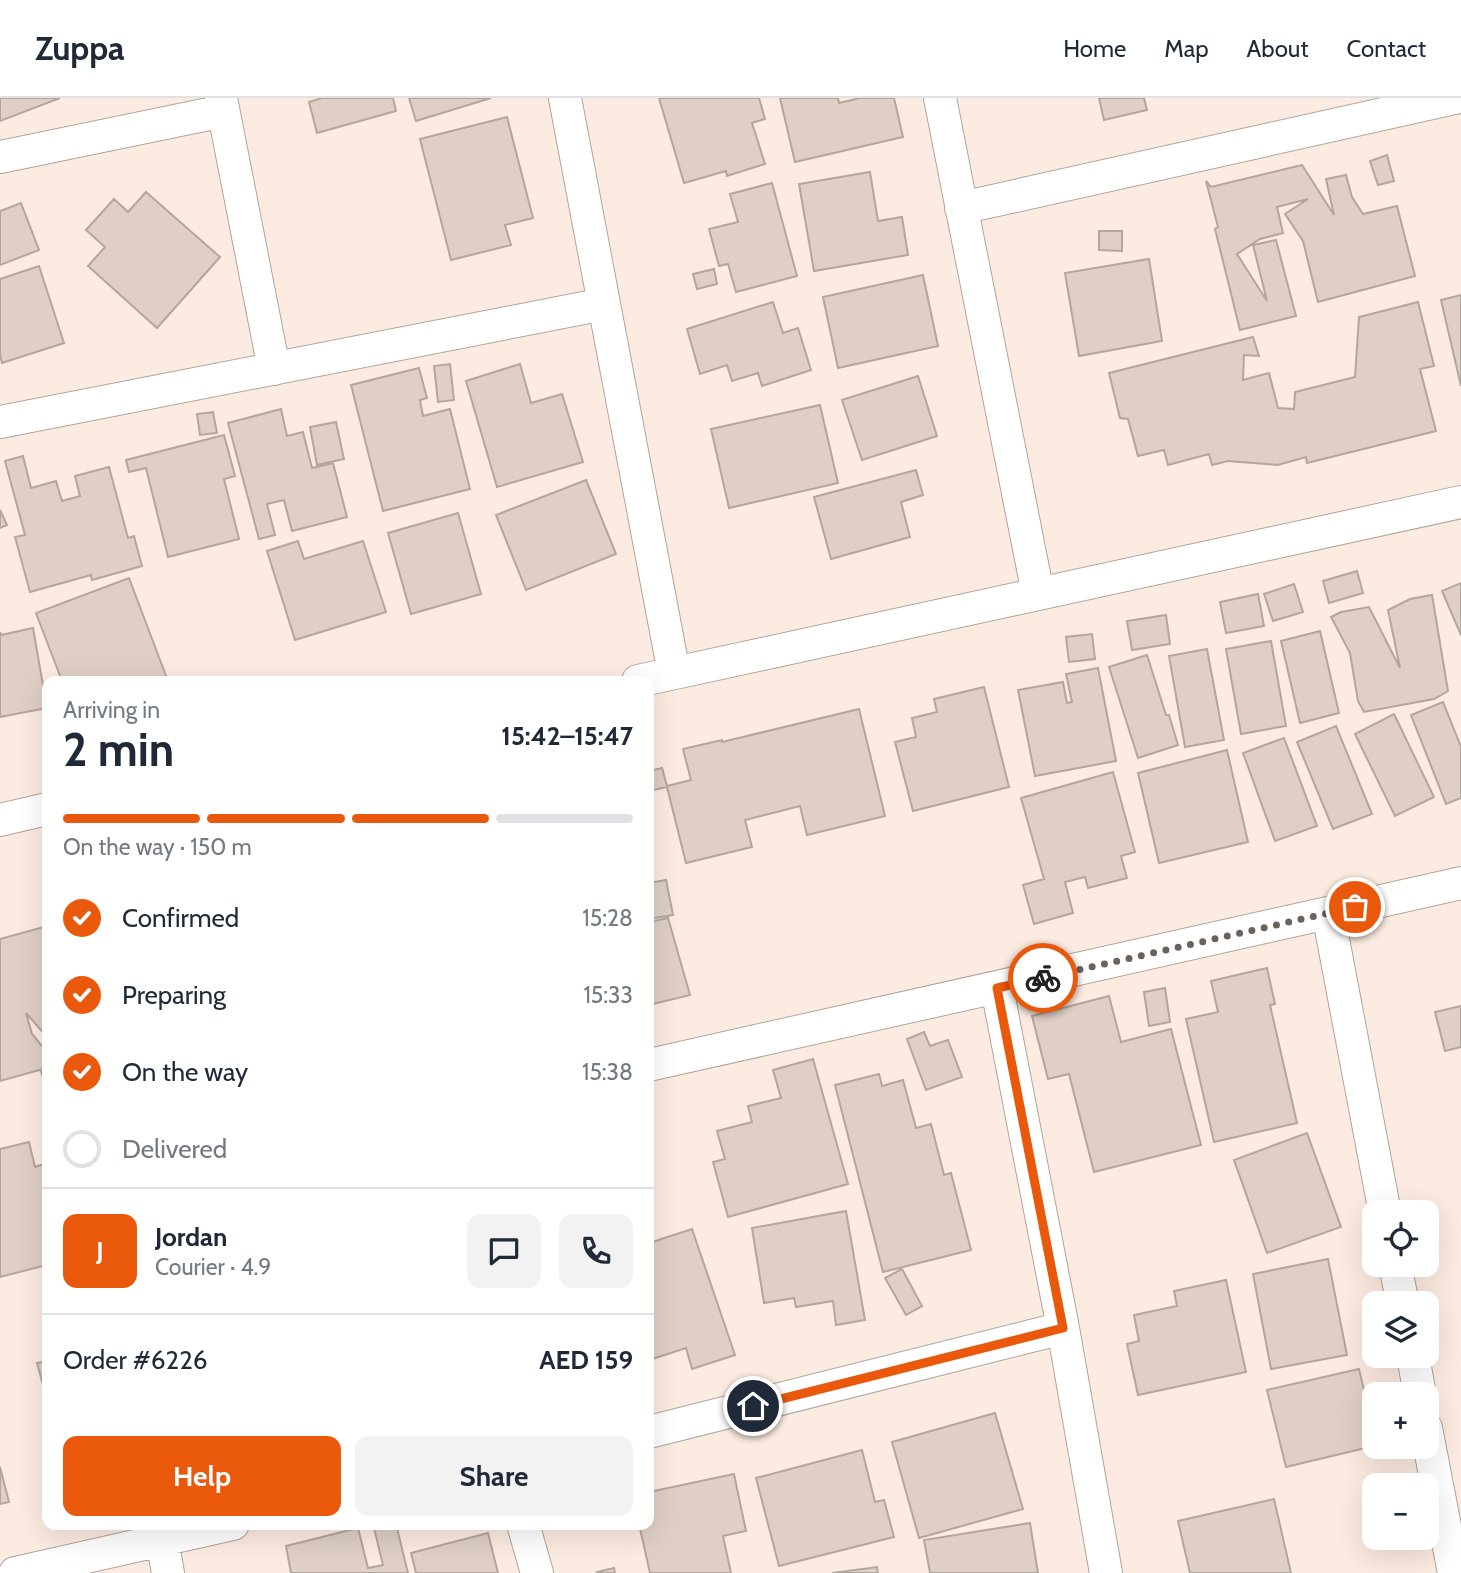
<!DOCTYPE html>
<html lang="en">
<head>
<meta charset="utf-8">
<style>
	:root { --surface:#fff; --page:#f2f2f3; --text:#1f2937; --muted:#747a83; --line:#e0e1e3; --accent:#ea580c }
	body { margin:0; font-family:Cabin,sans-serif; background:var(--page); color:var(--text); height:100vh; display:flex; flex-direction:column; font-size:26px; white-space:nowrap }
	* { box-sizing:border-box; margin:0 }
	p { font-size:23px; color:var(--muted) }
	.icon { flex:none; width:38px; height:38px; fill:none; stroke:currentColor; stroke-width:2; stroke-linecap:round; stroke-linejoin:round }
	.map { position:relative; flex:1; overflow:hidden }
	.details { position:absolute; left:42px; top:578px; width:612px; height:854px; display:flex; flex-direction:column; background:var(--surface); border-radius:14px; box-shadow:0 7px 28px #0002 }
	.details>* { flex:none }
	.buttons { position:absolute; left:1362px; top:1102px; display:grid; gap:14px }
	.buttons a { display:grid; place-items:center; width:77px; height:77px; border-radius:14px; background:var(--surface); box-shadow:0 7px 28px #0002; font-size:35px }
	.pin { position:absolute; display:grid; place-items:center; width:60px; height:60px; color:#fff; margin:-30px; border:4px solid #fff; border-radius:50%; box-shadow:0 2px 7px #0007 }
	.courier { position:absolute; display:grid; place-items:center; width:70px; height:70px; margin:-35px; border:5px solid #ea580c; border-radius:50%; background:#fff; color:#222; box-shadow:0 2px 9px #0007 }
	.headline em { font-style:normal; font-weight:800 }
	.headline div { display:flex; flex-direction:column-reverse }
	.headline { display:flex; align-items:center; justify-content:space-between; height:119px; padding:0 21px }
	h1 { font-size:46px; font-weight:800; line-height:52px }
	.bar { display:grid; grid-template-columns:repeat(4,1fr); gap:10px 7px; align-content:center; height:84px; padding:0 21px }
	.bar i { height:9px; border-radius:5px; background:var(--line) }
	.bar .selected { background:var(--accent) }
	.bar p { grid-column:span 4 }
	.line { display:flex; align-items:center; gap:18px; padding:0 21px; border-top:2px solid var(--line) }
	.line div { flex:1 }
	.round { display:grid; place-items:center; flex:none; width:74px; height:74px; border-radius:14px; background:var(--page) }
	ol { padding:0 21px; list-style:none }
	li { display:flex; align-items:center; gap:21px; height:77px }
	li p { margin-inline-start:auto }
	li .icon { padding:7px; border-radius:50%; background:var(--accent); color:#fff; stroke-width:4 }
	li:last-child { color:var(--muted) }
	li i { width:38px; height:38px; border:4px solid var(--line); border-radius:50% }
	.primary-button { display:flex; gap:14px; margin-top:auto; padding:14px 21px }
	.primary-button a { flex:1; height:80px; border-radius:14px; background:var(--accent); color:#fff; font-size:28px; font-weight:800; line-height:80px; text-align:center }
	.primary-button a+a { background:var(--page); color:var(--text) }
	header { display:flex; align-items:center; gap:42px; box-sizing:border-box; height:98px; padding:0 35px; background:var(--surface); border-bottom:2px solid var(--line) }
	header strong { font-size:33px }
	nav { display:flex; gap:38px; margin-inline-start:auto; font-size:24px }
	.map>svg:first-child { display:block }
</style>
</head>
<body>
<header>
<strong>Zuppa</strong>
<nav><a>Home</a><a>Map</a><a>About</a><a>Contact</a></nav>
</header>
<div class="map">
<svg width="1461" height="1475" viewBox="0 0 1461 1475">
	<rect width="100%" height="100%" fill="#fcebe0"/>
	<path fill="#dfcfc4" stroke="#b5a69b" stroke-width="2" d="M 0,0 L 60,0 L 0,23 Z
		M 322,0 L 393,0 L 396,13 L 317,35 L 309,4 Z
		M 409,0 L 491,0 L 416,23 Z
		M 659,0 L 759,0 L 765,21 L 752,25 L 765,66 L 727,78 L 726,73 L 684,85 Z
		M 780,0 L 838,0 L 839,5 L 860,0 L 894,0 L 903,39 L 795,64 Z
		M 1099,0 L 1144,0 L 1147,12 L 1104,22 Z
		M 507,19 L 533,120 L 505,127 L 511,147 L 451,162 L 420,41 Z
		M 1387,57 L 1394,83 L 1378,87 L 1370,63 Z
		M 1302,67 L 1334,117 L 1326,81 L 1346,77 L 1352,99 L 1363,116 L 1397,108 L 1415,178 L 1318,204 L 1303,143 L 1285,116 L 1308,101 L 1277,109 L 1283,135 L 1260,141 L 1237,156 L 1267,203 L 1253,147 L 1276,142 L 1296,218 L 1240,232 L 1215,131 L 1218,129 L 1206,83 L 1211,89 Z
		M 870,74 L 878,123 L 902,119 L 908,157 L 814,173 L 799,86 Z
		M 772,85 L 797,178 L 736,194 L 728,166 L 719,168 L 709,131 L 738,124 L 730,96 Z
		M 146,94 L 220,159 L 157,230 L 88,168 L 105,149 L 86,132 L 114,101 L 128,114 Z
		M 21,105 L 39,152 L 0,167 L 0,113 Z
		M 1099,133 L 1122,133 L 1122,153 L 1099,152 Z
		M 1149,161 L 1162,243 L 1079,258 L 1065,175 Z
		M 39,168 L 64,245 L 2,265 L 0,257 L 0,181 Z
		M 714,171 L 717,186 L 697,191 L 693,176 Z
		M 923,177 L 938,248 L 838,270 L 823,199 Z
		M 1461,197 L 1461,288 L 1441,202 Z
		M 773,204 L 783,235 L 798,230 L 811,272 L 762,288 L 758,275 L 732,283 L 727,267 L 700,276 L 687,231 Z
		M 1418,204 L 1434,268 L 1420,271 L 1436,333 L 1307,365 L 1306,359 L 1278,367 L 1228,363 L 1212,367 L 1209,356 L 1168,367 L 1164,352 L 1138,358 L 1128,321 L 1120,320 L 1109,275 L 1253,239 L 1259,258 L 1244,257 L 1243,282 L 1269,275 L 1278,310 L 1294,311 L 1295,294 L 1355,279 L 1359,219 Z
		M 450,266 L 454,302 L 438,304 L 434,268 Z
		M 520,266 L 531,305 L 562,296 L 583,364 L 497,389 L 466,283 Z
		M 419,270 L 427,300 L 420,302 L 423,318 L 450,311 L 470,391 L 383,413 L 351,287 Z
		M 918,278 L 937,338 L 862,362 L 842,302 Z
		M 820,307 L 838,385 L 729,410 L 711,331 Z
		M 281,311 L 287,338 L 303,334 L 312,370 L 333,365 L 347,419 L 292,433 L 284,402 L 267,406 L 275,437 L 259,441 L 228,325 Z
		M 213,314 L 217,335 L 200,337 L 197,316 Z
		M 336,324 L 344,361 L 317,367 L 310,329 Z
		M 224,337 L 235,378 L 224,381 L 239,441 L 168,459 L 146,370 L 129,374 L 126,362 Z
		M 23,358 L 31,390 L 56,383 L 62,403 L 80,398 L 75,378 L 109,369 L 128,440 L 134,438 L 142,468 L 92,482 L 91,477 L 30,494 L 15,439 L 25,437 L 5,363 Z
		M 916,372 L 923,397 L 901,404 L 910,439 L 831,461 L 814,399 Z
		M 586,382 L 616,456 L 526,492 L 496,417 Z
		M 0,412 L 7,427 L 0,430 Z
		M 458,415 L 481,496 L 411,516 L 388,435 Z
		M 298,443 L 304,461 L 363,443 L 386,514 L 295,542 L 267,453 Z
		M 1357,473 L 1363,495 L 1329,505 L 1323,483 Z
		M 129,480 L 168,583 L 62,583 L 36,515 Z
		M 1461,485 L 1461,537 L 1442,493 Z
		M 1294,486 L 1303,514 L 1273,523 L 1264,496 Z
		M 1258,496 L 1264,528 L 1226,535 L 1220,504 Z
		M 1432,497 L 1448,593 L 1434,601 L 1364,614 L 1358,603 L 1350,555 L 1331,519 L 1341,514 L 1369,509 L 1400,570 L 1388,512 L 1410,501 Z
		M 1166,517 L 1170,546 L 1132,552 L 1127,523 Z
		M 33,530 L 47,610 L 0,619 L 0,534 L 1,537 Z
		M 1320,533 L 1339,615 L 1300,625 L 1281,543 Z
		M 1092,536 L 1095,561 L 1069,564 L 1066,539 Z
		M 1271,543 L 1286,628 L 1241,636 L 1226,551 Z
		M 1207,551 L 1224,642 L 1185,649 L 1169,558 Z
		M 1147,557 L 1166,617 L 1169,617 L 1178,647 L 1138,660 L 1109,569 Z
		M 1098,570 L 1116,663 L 1035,678 L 1018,592 L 1063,584 L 1067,605 L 1072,604 L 1066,576 Z
		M 984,589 L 1009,689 L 913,713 L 895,644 L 916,639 L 912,620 L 937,614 L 934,601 Z
		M 1443,604 L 1461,649 L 1461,700 L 1446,706 L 1411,617 Z
		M 859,611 L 885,718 L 807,737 L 800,708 L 745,722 L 752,749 L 686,765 L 667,689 L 649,693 L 649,673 L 662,670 L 667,688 L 691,682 L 683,651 L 722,642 L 722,644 Z
		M 1394,616 L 1434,699 L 1395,718 L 1355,636 Z
		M 1336,628 L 1372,716 L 1333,731 L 1297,644 Z
		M 1284,640 L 1317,728 L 1275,743 L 1243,655 Z
		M 1227,652 L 1248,744 L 1159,765 L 1138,675 Z
		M 1113,674 L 1135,754 L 1121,758 L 1127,780 L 1088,790 L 1085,779 L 1065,784 L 1073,815 L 1034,826 L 1023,787 L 1044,781 L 1021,700 Z
		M 666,782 L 673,817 L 649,821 L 649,785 Z
		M 668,820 L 690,897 L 649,907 L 649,824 Z
		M 47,828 L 47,939 L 26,915 L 32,936 L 47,954 L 47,994 L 41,973 L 43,971 L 0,983 L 0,841 Z
		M 1267,870 L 1275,906 L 1270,907 L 1297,1025 L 1214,1044 L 1186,921 L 1218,914 L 1211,883 Z
		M 1165,890 L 1170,924 L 1149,928 L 1144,894 Z
		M 1109,898 L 1121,944 L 1171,931 L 1201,1047 L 1094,1074 L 1069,976 L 1048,981 L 1032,918 Z
		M 1461,908 L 1461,949 L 1445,953 L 1435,914 Z
		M 924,934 L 930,948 L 948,942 L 962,979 L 926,992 L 907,941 Z
		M 813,961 L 848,1086 L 728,1119 L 713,1064 L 725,1061 L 717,1033 L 752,1024 L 748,1008 L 781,1000 L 773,972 Z
		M 879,976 L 882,988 L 903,982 L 916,1030 L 931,1026 L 944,1077 L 951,1075 L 971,1152 L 883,1174 L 835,987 Z
		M 1307,1035 L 1341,1129 L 1267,1155 L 1234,1062 Z
		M 29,1044 L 35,1069 L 47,1065 L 47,1167 L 0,1179 L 0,1051 Z
		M 846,1113 L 865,1222 L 836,1227 L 833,1203 L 796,1209 L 794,1200 L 764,1205 L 752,1130 Z
		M 692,1131 L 735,1257 L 692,1271 L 686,1250 L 649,1262 L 649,1145 Z
		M 1328,1161 L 1347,1257 L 1271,1271 L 1253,1176 Z
		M 902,1171 L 922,1208 L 906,1217 L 885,1180 Z
		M 1226,1182 L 1246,1274 L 1138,1297 L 1127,1246 L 1139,1243 L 1134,1217 L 1177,1208 L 1174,1193 Z
		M 47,1263 L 47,1302 L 37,1265 Z
		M 1359,1271 L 1374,1334 L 1374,1348 L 1286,1369 L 1267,1292 Z
		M 995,1315 L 1023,1411 L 919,1440 L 892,1344 Z
		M 862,1352 L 875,1404 L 884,1402 L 894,1439 L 779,1468 L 756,1380 Z
		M 0,1369 L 9,1404 L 0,1406 Z
		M 734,1376 L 746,1433 L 723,1438 L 731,1475 L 650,1475 L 639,1426 L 649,1426 L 649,1394 Z
		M 1274,1401 L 1291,1475 L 1190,1475 L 1178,1423 Z
		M 1030,1425 L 1038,1475 L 930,1475 L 924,1442 Z
		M 391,1426 L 396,1426 L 408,1475 L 291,1475 L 286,1448 L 358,1430 L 368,1470 L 383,1467 L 374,1430 Z
		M 488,1435 L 498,1475 L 416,1475 L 411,1455 Z
		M 877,1469 L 878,1475 L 832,1475 Z
		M 614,1470 L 615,1475 L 598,1475 L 597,1474 Z"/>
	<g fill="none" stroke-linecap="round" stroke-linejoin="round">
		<g stroke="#b3a499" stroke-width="34">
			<path id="minor" d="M 221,0 L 274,271
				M 565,0 L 674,575
				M 940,0 L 1038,496
				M 0,59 L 223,13
				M 961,110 L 1455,0
				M 0,324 L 604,206
				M 638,583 L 1461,404
				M 0,722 L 47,711
				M 1328,815 L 1385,1115
				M 997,890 L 1063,1230 L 1106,1475
				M 649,967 L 1461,785
				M 1395,1167 L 1403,1206
				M 1413,1258 L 1420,1297
				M 1426,1330 L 1454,1475
				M 649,1334 L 1063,1230
				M 523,1426 L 537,1475
				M 162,1441 L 168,1475
				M 15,1475 L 233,1426"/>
		</g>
		<use href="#minor" stroke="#fff" stroke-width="32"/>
	</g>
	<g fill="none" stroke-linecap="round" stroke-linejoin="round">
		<path stroke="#6c625b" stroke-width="7" stroke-dasharray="0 12.6" d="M 1043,880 L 1355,809"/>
		<path stroke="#ea580c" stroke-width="9" d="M 753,1308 L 1063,1230 L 997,890 L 1043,880"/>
	</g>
</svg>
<div class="buttons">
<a><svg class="icon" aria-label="locate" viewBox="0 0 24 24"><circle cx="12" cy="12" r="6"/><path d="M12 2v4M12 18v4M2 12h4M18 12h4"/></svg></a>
<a><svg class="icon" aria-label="layers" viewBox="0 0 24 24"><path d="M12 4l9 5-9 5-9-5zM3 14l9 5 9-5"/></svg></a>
<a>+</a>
<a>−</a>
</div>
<div class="pin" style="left:1355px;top:809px;background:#ea580c"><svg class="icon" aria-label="bag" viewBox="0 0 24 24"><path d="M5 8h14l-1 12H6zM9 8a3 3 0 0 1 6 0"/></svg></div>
<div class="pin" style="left:753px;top:1308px;background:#1f2937"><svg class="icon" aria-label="home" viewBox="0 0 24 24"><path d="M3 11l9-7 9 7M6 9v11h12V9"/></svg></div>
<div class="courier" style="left:1043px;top:880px"><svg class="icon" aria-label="bike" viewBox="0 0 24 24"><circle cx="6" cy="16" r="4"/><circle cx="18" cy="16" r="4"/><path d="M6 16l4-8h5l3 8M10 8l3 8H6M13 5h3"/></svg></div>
<section class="details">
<div class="headline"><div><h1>2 min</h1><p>Arriving in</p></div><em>15:42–15:47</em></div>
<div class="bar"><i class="selected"></i><i class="selected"></i><i class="selected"></i><i></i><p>On the way · 150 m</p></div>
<ol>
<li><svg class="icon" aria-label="check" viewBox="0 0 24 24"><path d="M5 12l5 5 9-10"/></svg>Confirmed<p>15:28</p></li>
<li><svg class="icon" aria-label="check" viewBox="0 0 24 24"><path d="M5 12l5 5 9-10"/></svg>Preparing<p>15:33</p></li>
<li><svg class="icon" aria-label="check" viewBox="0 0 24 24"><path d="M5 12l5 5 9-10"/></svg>On the way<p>15:38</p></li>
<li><i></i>Delivered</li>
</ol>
<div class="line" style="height:126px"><b class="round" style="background:var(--accent);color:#fff">J</b><div><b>Jordan</b><p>Courier · 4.9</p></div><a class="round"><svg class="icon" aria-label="chat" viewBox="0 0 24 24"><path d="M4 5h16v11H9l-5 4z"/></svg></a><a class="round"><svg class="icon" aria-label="phone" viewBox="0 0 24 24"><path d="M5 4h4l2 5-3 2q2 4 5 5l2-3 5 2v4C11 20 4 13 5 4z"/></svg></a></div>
<div class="line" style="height:91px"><div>Order #6226</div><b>AED 159</b></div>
<div class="primary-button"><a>Help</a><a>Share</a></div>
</section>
</div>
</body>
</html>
